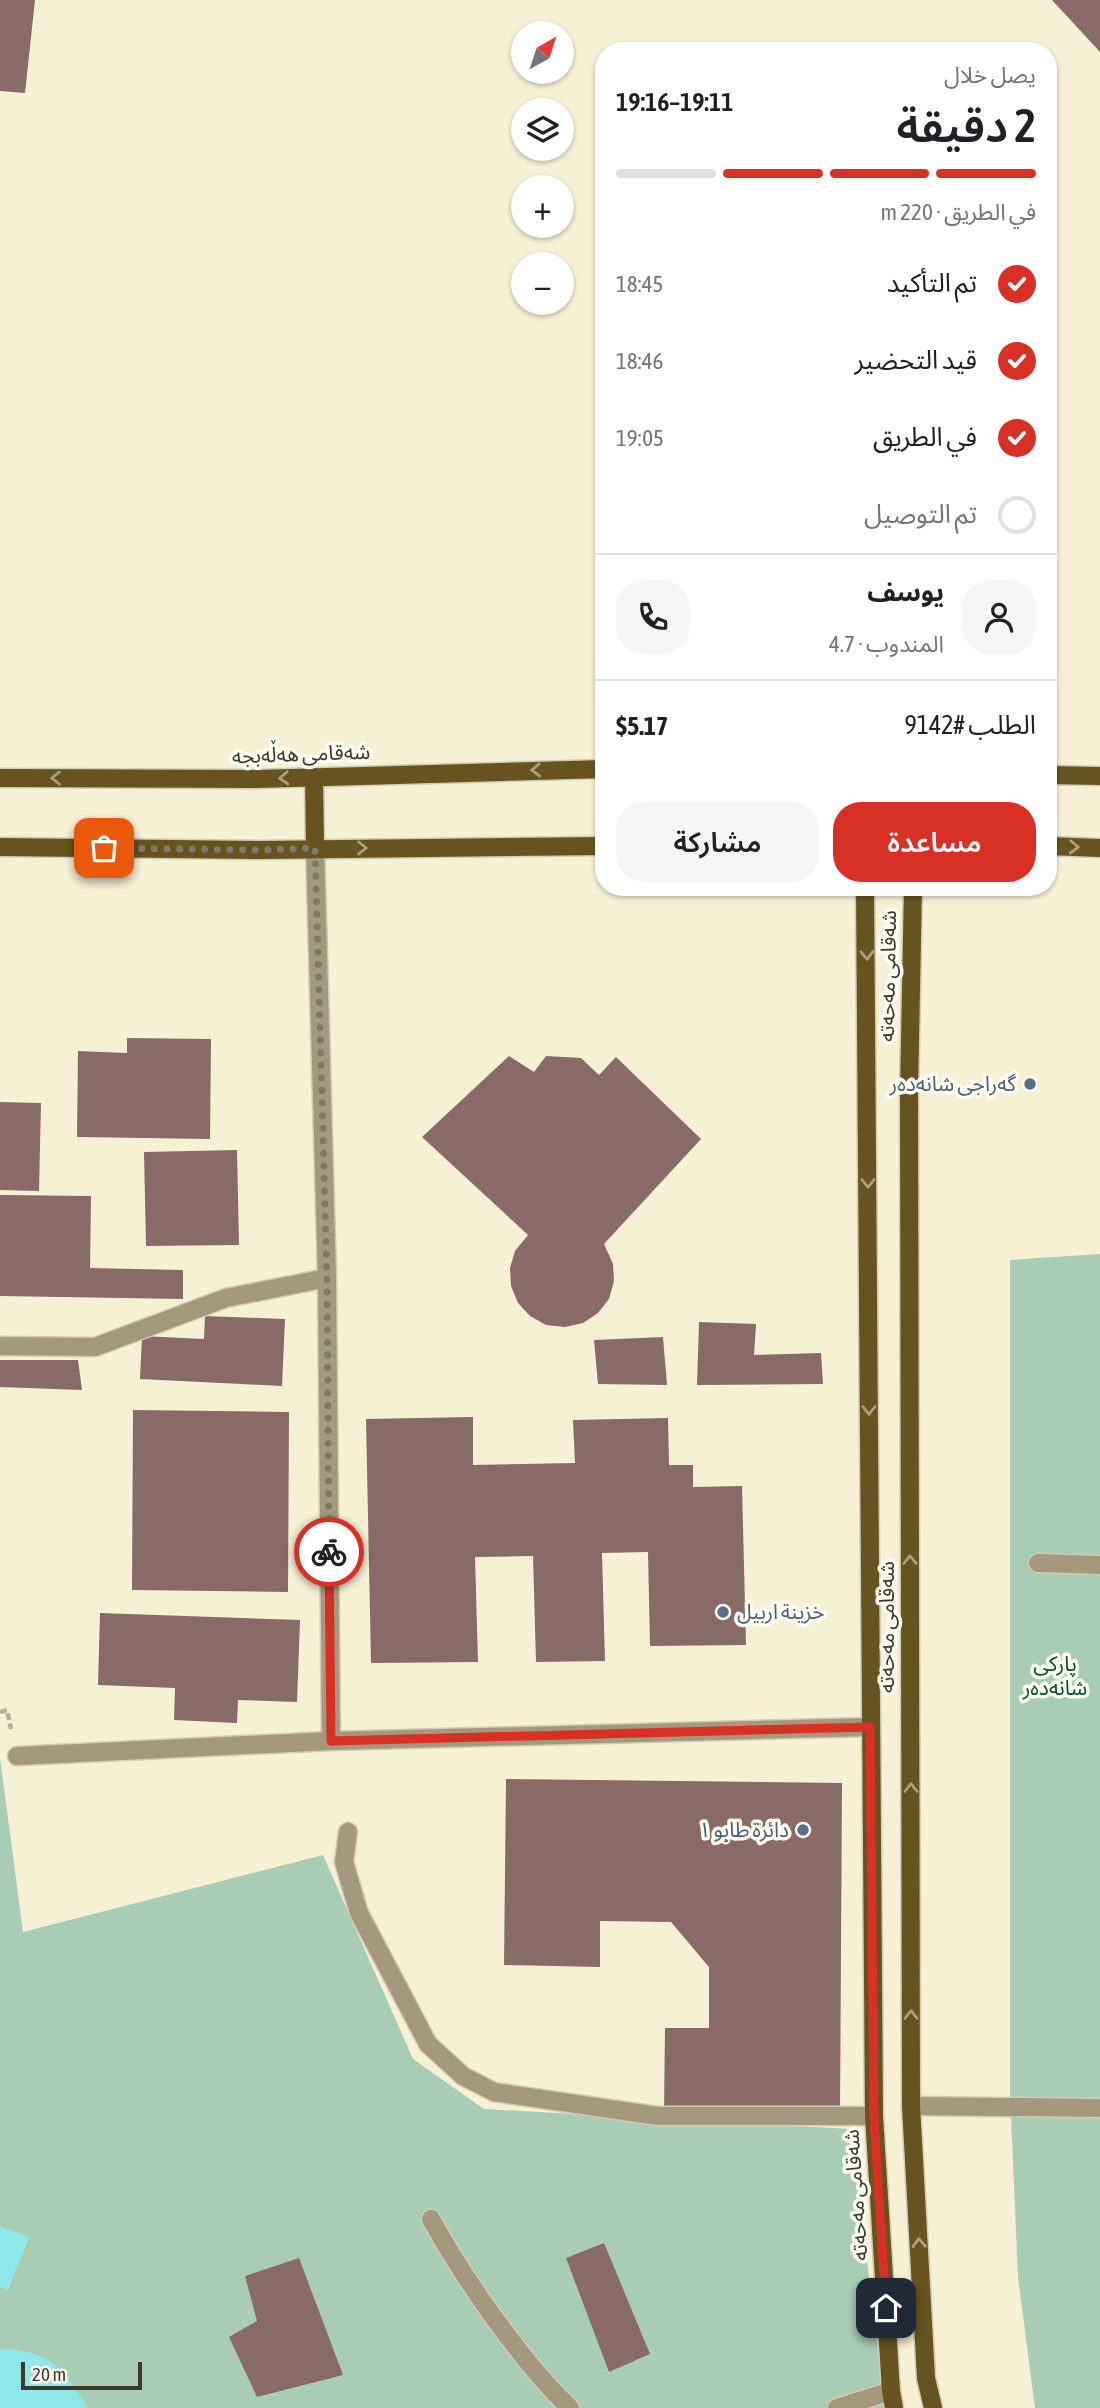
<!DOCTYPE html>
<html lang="ar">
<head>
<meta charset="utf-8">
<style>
	:root { --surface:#fff; --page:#f6f6f6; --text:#202124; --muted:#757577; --line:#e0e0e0; --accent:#d93025 }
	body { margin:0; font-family:"Asap Condensed","Noto Sans Arabic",sans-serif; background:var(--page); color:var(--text); direction:rtl; height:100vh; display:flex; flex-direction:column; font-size:26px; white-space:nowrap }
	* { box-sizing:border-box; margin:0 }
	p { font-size:23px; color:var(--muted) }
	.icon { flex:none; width:38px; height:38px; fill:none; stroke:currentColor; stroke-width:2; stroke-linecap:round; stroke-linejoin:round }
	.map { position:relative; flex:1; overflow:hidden; direction:ltr }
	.drawer { position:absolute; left:595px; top:42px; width:462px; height:854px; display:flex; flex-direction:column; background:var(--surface); border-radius:28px; box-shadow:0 2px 5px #0004; direction:rtl }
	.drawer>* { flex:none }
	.needle { width:46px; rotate:39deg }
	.controls { position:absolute; left:511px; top:21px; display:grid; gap:14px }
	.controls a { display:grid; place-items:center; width:63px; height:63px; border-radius:50%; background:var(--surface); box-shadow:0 2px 5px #0004; font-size:35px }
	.scale { position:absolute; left:21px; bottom:18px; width:121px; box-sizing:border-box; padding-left:7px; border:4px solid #3c3a2f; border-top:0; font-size:19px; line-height:24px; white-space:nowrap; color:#3c3a2f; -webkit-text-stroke:5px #fffdf2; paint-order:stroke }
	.pin { position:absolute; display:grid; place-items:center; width:60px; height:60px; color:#fff; margin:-30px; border-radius:14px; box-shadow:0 4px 10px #0006 }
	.courier { position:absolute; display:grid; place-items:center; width:70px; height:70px; margin:-35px; border:5px solid #d93025; border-radius:50%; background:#fff; color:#222; box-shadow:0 2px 9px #0007 }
	.head em { font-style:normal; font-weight:600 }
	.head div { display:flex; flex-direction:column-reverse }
	.head { display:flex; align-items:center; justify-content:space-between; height:119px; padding:0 21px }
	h1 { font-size:46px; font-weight:600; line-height:52px }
	.bar { display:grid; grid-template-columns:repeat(4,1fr); gap:10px 7px; align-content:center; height:84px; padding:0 21px }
	.bar i { height:9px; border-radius:5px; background:var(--line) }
	.bar .on { background:var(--accent) }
	.bar p { grid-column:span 4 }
	.line { display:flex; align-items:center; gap:18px; padding:0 21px; border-top:2px solid var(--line) }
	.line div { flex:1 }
	.round { display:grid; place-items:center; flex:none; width:74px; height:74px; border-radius:28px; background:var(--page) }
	ol { padding:0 21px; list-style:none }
	li { display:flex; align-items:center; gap:21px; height:77px }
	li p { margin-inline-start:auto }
	li .icon { padding:7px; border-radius:50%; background:var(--accent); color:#fff; stroke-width:4 }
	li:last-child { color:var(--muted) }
	li i { width:38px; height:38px; border:4px solid var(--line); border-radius:50% }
	.cta { display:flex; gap:14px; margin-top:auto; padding:14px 21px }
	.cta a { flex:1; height:80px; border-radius:28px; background:var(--accent); color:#fff; font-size:28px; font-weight:600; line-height:80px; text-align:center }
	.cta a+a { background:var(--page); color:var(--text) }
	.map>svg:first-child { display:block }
</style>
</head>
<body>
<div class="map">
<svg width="1100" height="2408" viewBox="0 0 1100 2408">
	<rect width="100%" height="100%" fill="#f6f0d4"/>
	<path fill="#a8cdb4" d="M 1100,1254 L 1100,2408 L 1035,2408 L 1018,2277 L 1010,2093 L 1010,1260 Z
		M 0,1758 L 23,1932 L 323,1855 L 413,2059 L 484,2109 L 851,2129 L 885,2408 L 0,2408 Z"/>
	<path fill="#8fe8e8" d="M 0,2226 L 29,2237 L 8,2290 L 0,2287 Z
		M 10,2349 C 56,2354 65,2373 88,2408 L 0,2408 L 0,2350 Z"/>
	<path fill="#886b67" d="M 0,0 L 35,0 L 25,93 L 0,91 Z
		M 1052,0 L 1100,0 L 1100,52 Z
		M 127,1038 L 211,1039 L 210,1139 L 77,1137 L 78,1051 L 127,1053 Z
		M 509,1056 L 534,1072 L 546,1056 L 581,1058 L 599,1075 L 616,1057 L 701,1139 L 604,1244 L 613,1264 L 614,1281 L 609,1299 L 598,1313 L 583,1323 L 565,1327 L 546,1325 L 530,1316 L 518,1303 L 511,1286 L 510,1268 L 515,1251 L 528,1235 L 422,1137 Z
		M 0,1102 L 41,1103 L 39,1191 L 0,1190 Z
		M 237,1150 L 239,1245 L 146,1246 L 144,1152 Z
		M 0,1195 L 91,1196 L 90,1268 L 183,1270 L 183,1299 L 0,1296 Z
		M 205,1316 L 285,1319 L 282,1386 L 140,1379 L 142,1336 L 204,1339 Z
		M 699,1322 L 756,1324 L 754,1355 L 821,1353 L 823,1384 L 697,1385 Z
		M 663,1337 L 667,1385 L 598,1384 L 594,1340 Z
		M 0,1360 L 78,1360 L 82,1390 L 0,1387 Z
		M 133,1410 L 289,1412 L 288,1592 L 132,1590 Z
		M 473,1417 L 473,1465 L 575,1463 L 573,1420 L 668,1418 L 669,1465 L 693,1465 L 693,1487 L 742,1486 L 746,1645 L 650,1646 L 648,1552 L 602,1553 L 605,1661 L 536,1662 L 533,1556 L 475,1557 L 478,1662 L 371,1663 L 366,1419 Z
		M 100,1613 L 300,1620 L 297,1702 L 238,1700 L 237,1723 L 174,1720 L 175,1688 L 98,1685 Z
		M 506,1779 L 842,1783 L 840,2113 L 664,2111 L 665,2028 L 709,2028 L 709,1967 L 671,1922 L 600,1921 L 600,1967 L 504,1965 Z
		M 604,2243 L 650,2354 L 609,2372 L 566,2258 Z
		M 299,2258 L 343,2375 L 257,2397 L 229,2337 L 257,2321 L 245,2276 Z"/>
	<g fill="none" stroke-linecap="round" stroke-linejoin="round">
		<g stroke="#d1ccb3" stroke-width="21">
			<path id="minor" d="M 315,847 L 327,1278 L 331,1741
				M 0,1346 L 95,1347 L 226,1298 L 327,1278
				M 1038,1563 L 1100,1565
				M 17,1756 L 331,1741 L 870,1727
				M 348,1832 L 344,1862 L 359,1913 L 428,2044 L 463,2076 L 494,2092 L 658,2116 L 874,2116
				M 911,2106 L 1100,2108
				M 431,2219 C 462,2276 523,2364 570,2408
				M 837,2408 L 891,2391"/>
		</g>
		<g stroke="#d1ccb3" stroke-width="21">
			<path id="major" d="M 1048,775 L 1100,776
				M 314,777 L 315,847
				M 0,778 L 257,779 L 604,769
				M 1048,846 L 1100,848
				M 0,847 L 261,850 L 604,846
				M 865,887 L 874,2116 L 891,2391 L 894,2408
				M 913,887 L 909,1092 L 911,2106 L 926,2378 L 933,2408"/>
		</g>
		<path stroke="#b4af9a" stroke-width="4.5" stroke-dasharray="7 3.5" stroke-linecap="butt" d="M 0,1712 L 7,1710 L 11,1729"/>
		<use href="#minor" stroke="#a4997f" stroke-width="18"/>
		<use href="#major" stroke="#665320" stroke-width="18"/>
	</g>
	<defs><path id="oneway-chevron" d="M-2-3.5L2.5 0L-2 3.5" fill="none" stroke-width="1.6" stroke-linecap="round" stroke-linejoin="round" transform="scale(1.75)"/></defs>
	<g stroke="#aba07e">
		<use href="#oneway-chevron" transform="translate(536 770) rotate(178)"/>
		<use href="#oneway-chevron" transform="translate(56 778) rotate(-180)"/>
		<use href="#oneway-chevron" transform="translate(284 778) rotate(177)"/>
		<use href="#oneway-chevron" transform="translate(1074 847) rotate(2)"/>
		<use href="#oneway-chevron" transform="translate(362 848)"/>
		<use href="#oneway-chevron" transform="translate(867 955) rotate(88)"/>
		<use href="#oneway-chevron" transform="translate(868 1183) rotate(90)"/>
		<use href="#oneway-chevron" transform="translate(869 1410) rotate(90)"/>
		<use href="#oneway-chevron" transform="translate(910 1560) rotate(-90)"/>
		<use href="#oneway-chevron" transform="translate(911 1788) rotate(-90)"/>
		<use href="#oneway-chevron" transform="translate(911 2015) rotate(-90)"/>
		<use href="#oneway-chevron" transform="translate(919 2243) rotate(-93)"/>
	</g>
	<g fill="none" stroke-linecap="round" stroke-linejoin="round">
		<path stroke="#7d7a69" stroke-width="7" stroke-dasharray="0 12.6" d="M 104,848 L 261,850 L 315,848 L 327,1278 L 329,1552"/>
		<path stroke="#d93025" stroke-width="9" d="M 329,1552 L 331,1741 L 870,1727 L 874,2116 L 886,2308"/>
	</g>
	<g fill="#5c6f8a" stroke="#fffdf2" stroke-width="2.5">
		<circle cx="1030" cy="1084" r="7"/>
		<circle cx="723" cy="1612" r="7"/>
		<circle cx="803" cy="1830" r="7"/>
	</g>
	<g text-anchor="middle" stroke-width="7" stroke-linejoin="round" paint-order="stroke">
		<g font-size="21" fill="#3c3a2f" stroke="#fffdf2">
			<text transform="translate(301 754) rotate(-2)" y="7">شەقامی هەڵەبجە</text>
			<text transform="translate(888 976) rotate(-89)" y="7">شەقامی مەحەتە</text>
			<text transform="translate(887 1627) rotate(-90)" y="7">شەقامی مەحەتە</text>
			<text transform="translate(856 2195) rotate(-94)" y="7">شەقامی مەحەتە</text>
		</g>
		<g font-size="21" fill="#4e5e75" stroke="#fffdf2" text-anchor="end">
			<text x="1016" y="1091">گەراجی شانەدەر</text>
			<text x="737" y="1619" text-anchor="start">خزينة اربيل</text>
			<text x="789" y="1837">دائرة طابو ١</text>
		</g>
		<g font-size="21" fill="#00502d" stroke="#fffdf2">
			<text x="1055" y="1671">پارکی<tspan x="1055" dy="24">شانەدەر</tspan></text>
		</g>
	</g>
</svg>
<div class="controls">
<a><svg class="needle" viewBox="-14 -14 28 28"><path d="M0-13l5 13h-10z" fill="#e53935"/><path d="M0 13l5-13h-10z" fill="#757577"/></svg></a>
<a><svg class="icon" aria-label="layers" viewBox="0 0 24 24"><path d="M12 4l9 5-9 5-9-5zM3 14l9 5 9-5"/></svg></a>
<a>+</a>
<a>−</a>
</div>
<div class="scale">20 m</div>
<div class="pin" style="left:104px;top:848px;background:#ea580c"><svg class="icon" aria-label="bag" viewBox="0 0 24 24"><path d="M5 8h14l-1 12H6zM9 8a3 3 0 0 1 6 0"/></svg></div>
<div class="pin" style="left:886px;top:2308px;background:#1f2937"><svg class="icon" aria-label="home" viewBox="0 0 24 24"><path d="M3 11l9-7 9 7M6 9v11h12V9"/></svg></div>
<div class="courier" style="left:329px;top:1552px"><svg class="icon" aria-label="bike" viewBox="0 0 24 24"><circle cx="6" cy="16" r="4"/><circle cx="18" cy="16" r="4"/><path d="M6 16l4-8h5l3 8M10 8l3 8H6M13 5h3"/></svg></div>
<section class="drawer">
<div class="head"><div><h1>2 دقيقة</h1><p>يصل خلال</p></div><em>19:11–19:16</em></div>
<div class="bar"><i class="on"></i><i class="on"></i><i class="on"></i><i></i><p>في الطريق · 220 m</p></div>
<ol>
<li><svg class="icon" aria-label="check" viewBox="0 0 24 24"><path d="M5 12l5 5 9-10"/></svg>تم التأكيد<p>18:45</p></li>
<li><svg class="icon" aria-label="check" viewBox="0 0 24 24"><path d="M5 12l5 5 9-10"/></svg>قيد التحضير<p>18:46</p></li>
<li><svg class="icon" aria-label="check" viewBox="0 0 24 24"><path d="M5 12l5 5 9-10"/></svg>في الطريق<p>19:05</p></li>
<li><i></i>تم التوصيل</li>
</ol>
<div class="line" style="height:126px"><a class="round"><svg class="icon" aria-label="person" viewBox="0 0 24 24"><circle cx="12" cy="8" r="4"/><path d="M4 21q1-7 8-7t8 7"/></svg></a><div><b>يوسف</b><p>المندوب · 4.7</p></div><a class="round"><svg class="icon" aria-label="phone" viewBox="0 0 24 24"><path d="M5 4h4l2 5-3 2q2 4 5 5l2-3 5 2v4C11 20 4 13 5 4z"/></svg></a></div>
<div class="line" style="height:91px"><div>الطلب #9142</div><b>$5.17</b></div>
<div class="cta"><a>مساعدة</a><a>مشاركة</a></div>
</section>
</div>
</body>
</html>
